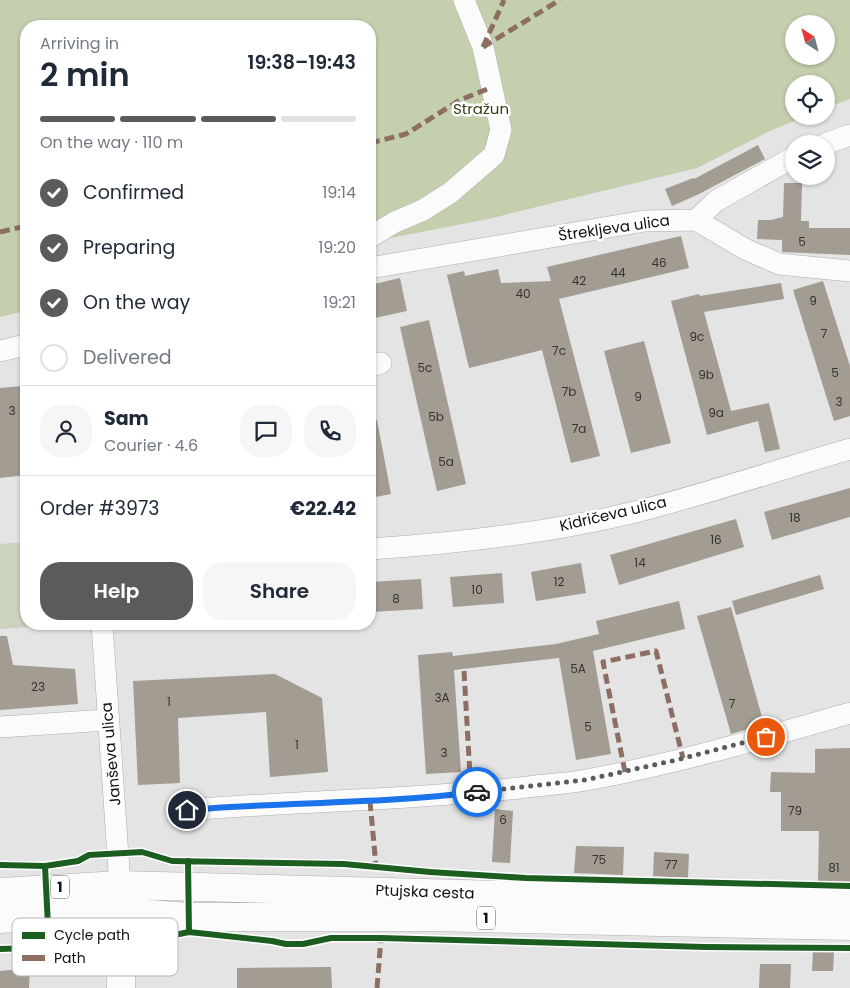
<!DOCTYPE html>
<html lang="en">
<head>
<meta charset="utf-8">
<style>
	:root { --surface:#fff; --page:#f6f6f7; --text:#1f2937; --muted:#747a83; --line:#e0e1e3; --accent:#5b5b5b }
	body { margin:0; font-family:Poppins,sans-serif; background:var(--page); color:var(--text); height:100vh; display:flex; flex-direction:column; font-size:19px; white-space:nowrap }
	* { box-sizing:border-box; margin:0 }
	p { font-size:16px; color:var(--muted) }
	.icon { flex:none; width:28px; height:28px; fill:none; stroke:currentColor; stroke-width:2; stroke-linecap:round; stroke-linejoin:round }
	.map { position:relative; flex:1; overflow:hidden }
	.sheet { position:absolute; left:20px; top:20px; width:356px; height:610px; display:flex; flex-direction:column; background:var(--surface); border-radius:20px; box-shadow:0 1px 4px #0004 }
	.sheet>* { flex:none }
	.needle { width:32px; rotate:324deg }
	.fabs { position:absolute; left:785px; top:15px; display:grid; gap:10px }
	.fabs a { display:grid; place-items:center; width:50px; height:50px; border-radius:50%; background:var(--surface); box-shadow:0 1px 4px #0004; font-size:25px }
	.pin { position:absolute; display:grid; place-items:center; width:42px; height:42px; color:#fff; margin:-21px; border:2px solid #fff; border-radius:50%; box-shadow:0 1px 5px #0007 }
	.courier { position:absolute; display:grid; place-items:center; width:50px; height:50px; margin:-25px; border:4px solid #1a73e8; border-radius:50%; background:#fff; color:#222; box-shadow:0 1px 6px #0007 }
	.overview em { font-style:normal; font-weight:600 }
	.overview div { display:flex; flex-direction:column-reverse }
	.overview { display:flex; align-items:center; justify-content:space-between; height:85px; padding:0 20px }
	h1 { font-size:32px; font-weight:600; line-height:38px }
	.bar { display:grid; grid-template-columns:repeat(4,1fr); gap:8px 5px; align-content:center; height:60px; padding:0 20px }
	.bar i { height:6px; border-radius:4px; background:var(--line) }
	.bar .current { background:var(--accent) }
	.bar p { grid-column:span 4 }
	.line { display:flex; align-items:center; gap:12px; padding:0 20px; border-top:1px solid var(--line) }
	.line div { flex:1 }
	.round { display:grid; place-items:center; flex:none; width:52px; height:52px; border-radius:20px; background:var(--page) }
	ol { padding:0 20px; list-style:none }
	li { display:flex; align-items:center; gap:15px; height:55px }
	li p { margin-inline-start:auto }
	li .icon { padding:5px; border-radius:50%; background:var(--accent); color:#fff; stroke-width:4 }
	li:last-child { color:var(--muted) }
	li i { width:28px; height:28px; border:2px solid var(--line); border-radius:50% }
	.cta { display:flex; gap:10px; margin-top:auto; padding:10px 20px }
	.cta a { flex:1; height:58px; border-radius:20px; background:var(--accent); color:#fff; font-size:20px; font-weight:600; line-height:58px; text-align:center }
	.cta a+a { background:var(--page); color:var(--text) }
	.map>svg:first-child { display:block }
</style>
</head>
<body>
<div class="map">
<svg width="850" height="988" viewBox="0 0 850 988">
	<rect width="100%" height="100%" fill="#e4e4e4"/>
	<path fill="#cbd2be" d="M 26,542 L 26,624 L 74,624 L 0,629 L 0,544 Z"/>
	<path fill="#c4cfae" fill-rule="evenodd" d="M 0,0 L 850,0 L 850,99 L 826,108 L 826,84 L 794,84 L 794,116 L 807,116 L 772,130 L 697,168 L 488,219 L 370,242 L 370,26 L 26,26 L 26,311 L 0,317 ZM 794,24 L 826,24 L 826,56 L 794,56 Z"/>
	<path fill="#a29c92" d="M 758,145 L 765,159 L 699,194 L 672,206 L 665,189 L 693,178 L 694,179 Z
		M 784,183 L 802,183 L 801,221 L 809,221 L 809,228 L 850,228 L 850,255 L 782,252 L 782,240 L 757,239 L 758,220 L 771,220 L 783,217 Z
		M 681,236 L 689,268 L 559,299 L 600,456 L 571,463 L 542,350 L 469,368 L 447,275 L 464,271 L 465,276 L 498,269 L 501,283 L 551,281 L 547,267 Z
		M 400,278 L 407,311 L 370,319 L 370,285 Z
		M 823,281 L 850,366 L 850,416 L 834,421 L 793,290 Z
		M 781,283 L 784,299 L 704,312 L 731,411 L 769,403 L 780,449 L 765,452 L 758,421 L 707,435 L 671,301 L 699,294 L 700,296 Z
		M 429,320 L 466,484 L 437,491 L 400,327 Z
		M 644,341 L 671,443 L 631,453 L 604,351 Z
		M 22,386 L 26,434 L 26,475 L 0,478 L 0,388 Z
		M 370,420 L 377,420 L 391,494 L 370,498 Z
		M 850,488 L 850,517 L 772,540 L 764,512 Z
		M 736,519 L 744,547 L 619,585 L 610,555 Z
		M 581,563 L 586,593 L 536,601 L 531,572 Z
		M 502,573 L 504,603 L 453,607 L 450,577 Z
		M 820,575 L 824,589 L 736,615 L 732,601 Z
		M 421,579 L 423,609 L 371,612 L 370,582 Z
		M 679,601 L 685,629 L 593,651 L 611,754 L 576,760 L 559,658 L 454,670 L 461,772 L 426,774 L 418,655 L 452,652 L 453,656 L 556,644 L 599,634 L 596,621 Z
		M 731,607 L 764,724 L 731,734 L 697,616 Z
		M 0,636 L 7,636 L 13,665 L 75,669 L 78,704 L 0,710 Z
		M 275,674 L 322,698 L 328,772 L 270,777 L 266,712 L 178,718 L 180,783 L 138,785 L 133,681 Z
		M 850,748 L 850,882 L 818,881 L 819,831 L 781,831 L 781,792 L 770,792 L 771,772 L 815,773 L 815,749 Z
		M 495,809 L 513,811 L 510,863 L 492,862 Z
		M 576,846 L 624,847 L 623,875 L 574,873 Z
		M 654,852 L 689,854 L 688,878 L 653,876 Z
		M 813,951 L 834,952 L 833,971 L 812,971 Z
		M 760,964 L 791,964 L 790,988 L 759,988 Z
		M 331,967 L 332,988 L 237,988 L 237,968 Z
		M 30,968 L 29,988 L 0,988 L 0,971 Z"/>
	<g fill="none" stroke-linecap="round" stroke-linejoin="round">
		<g stroke="#adadae" stroke-width="22">
			<path id="street" d="M 825,144 L 850,135
				M 696,220 L 716,201 L 794,157
				M 370,237 L 395,222 L 423,210 L 450,193 L 494,155 L 501,130 L 483,47 L 464,0
				M 370,268 L 644,221 L 696,220 L 745,249 L 779,264 L 850,271
				M 0,351 L 26,345
				M 370,366 L 381,363
				M 370,549 C 461,543 551,533 639,511 C 710,493 780,469 850,449
				M 102,624 L 120,885
				M 0,727 L 107,720
				M 187,810 C 298,801 408,800 519,788 C 541,785 564,784 586,780 C 675,764 763,738 850,713"/>
		</g>
		<g stroke="#adadae" stroke-width="29">
			<path id="secondary" d="M 121,988 L 122,912"/>
		</g>
		<g stroke="#adadae" stroke-width="29">
			<path id="primary" d="M 0,892 L 120,885 L 850,904
				M 0,919 L 122,912 L 189,917 L 426,917 L 850,926"/>
		</g>
		<use href="#street" stroke="#fbfbfb" stroke-width="21"/>
		<use href="#secondary" stroke="#fbfbfb" stroke-width="28"/>
		<use href="#primary" stroke="#fbfbfb" stroke-width="28"/>
		<path stroke="#8d6e63" stroke-width="5" stroke-dasharray="10 5" stroke-linecap="butt" d="M 483,47 L 560,0
			M 483,47 L 504,0
			M 370,143 L 406,134 L 460,100 L 490,88
			M 0,232 L 26,226
			M 464,671 L 471,793
			M 625,772 L 603,662 L 656,651 L 683,758
			M 370,801 L 376,866
			M 377,988 L 381,938"/>
		<g stroke="#fff" stroke-width="9">
			<path id="cycleway" d="M 188,861 L 189,932
				M 0,865 L 45,866 L 78,861 L 89,855 L 142,852 L 172,861 L 344,864 L 430,872 L 526,878 L 850,886
				M 45,866 L 49,946
				M 0,949 L 90,946 L 96,948 L 146,947 L 155,939 L 189,932 L 272,941 L 286,944 L 303,944 L 331,938 L 381,938 L 705,947 L 850,948"/>
		</g>
		<use href="#cycleway" stroke="#1b5e20" stroke-width="6"/>
	</g>
	<g fill="none" stroke-linecap="round" stroke-linejoin="round">
		<path stroke="#5b5b5b" stroke-width="5" stroke-dasharray="0 9" d="M 477,792 L 585,780 L 672,761 L 766,737"/>
		<path stroke="#1a73e8" stroke-width="6" d="M 187,810 C 283,802 381,804 477,792"/>
	</g>
	<g text-anchor="middle" stroke-width="5" stroke-linejoin="round" paint-order="stroke">
		<g font-size="12" fill="#353431">
			<text x="802" y="246">5</text>
			<text x="659" y="267">46</text>
			<text x="618" y="277">44</text>
			<text x="579" y="285">42</text>
			<text x="523" y="298">40</text>
			<text x="813" y="305">9</text>
			<text x="824" y="338">7</text>
			<text x="697" y="341">9c</text>
			<text x="559" y="355">7c</text>
			<text x="425" y="372">5c</text>
			<text x="835" y="377">5</text>
			<text x="706" y="379">9b</text>
			<text x="569" y="396">7b</text>
			<text x="638" y="401">9</text>
			<text x="839" y="406">3</text>
			<text x="12" y="415">3</text>
			<text x="716" y="417">9a</text>
			<text x="436" y="421">5b</text>
			<text x="579" y="433">7a</text>
			<text x="446" y="466">5a</text>
			<text x="795" y="522">18</text>
			<text x="716" y="544">16</text>
			<text x="640" y="567">14</text>
			<text x="559" y="586">12</text>
			<text x="477" y="594">10</text>
			<text x="396" y="603">8</text>
			<text x="578" y="673">5A</text>
			<text x="38" y="691">23</text>
			<text x="442" y="702">3A</text>
			<text x="169" y="706">1</text>
			<text x="732" y="708">7</text>
			<text x="588" y="731">5</text>
			<text x="297" y="749">1</text>
			<text x="444" y="757">3</text>
			<text x="795" y="815">79</text>
			<text x="503" y="824">6</text>
			<text x="599" y="864">75</text>
			<text x="671" y="869">77</text>
			<text x="834" y="872">81</text>
		</g>
		<g fill="#fff" stroke="#585858" stroke-width="1">
			<rect x="51" y="875.5" width="18" height="23" rx="4"/>
			<rect x="477" y="906.5" width="18" height="23" rx="4"/>
		</g>
		<g font-size="14" font-weight="bold" fill="#111">
			<text x="60" y="892">1</text>
			<text x="486" y="923">1</text>
		</g>
		<g font-size="15" fill="#333f14" stroke="#fff">
			<text x="481" y="114">Stražun</text>
		</g>
		<g font-size="15" fill="#111" stroke="#fff">
			<text transform="translate(614 228) rotate(-8)" y="5">Štrekljeva ulica</text>
			<text transform="translate(613 514) rotate(-13)" y="5">Kidričeva ulica</text>
			<text transform="translate(111 754) rotate(-95)" y="5">Janševa ulica</text>
			<text transform="translate(425 892) rotate(2)" y="5">Ptujska cesta</text>
		</g>
	</g>
	<rect x="12" y="918" width="166" height="58" rx="8" fill="#fff" stroke="#b8b8b8" stroke-width="1"/>
	<rect x="22" y="932" width="23" height="7" fill="#1b5e20"/>
	<rect x="22" y="955" width="23" height="6" fill="#8d6e63"/>
	<g font-size="14" fill="#111">
		<text x="54" y="940">Cycle path</text>
		<text x="54" y="963">Path</text>
	</g>
</svg>
<div class="fabs">
<a><svg class="needle" viewBox="-14 -14 28 28"><path d="M0-13l5 13h-10z" fill="#e53935"/><path d="M0 13l5-13h-10z" fill="#747a83"/></svg></a>
<a><svg class="icon" aria-label="locate" viewBox="0 0 24 24"><circle cx="12" cy="12" r="6"/><path d="M12 2v4M12 18v4M2 12h4M18 12h4"/></svg></a>
<a><svg class="icon" aria-label="layers" viewBox="0 0 24 24"><path d="M12 4l9 5-9 5-9-5zM3 14l9 5 9-5"/></svg></a>
</div>
<div class="pin" style="left:766px;top:737px;background:#ea580c"><svg class="icon" aria-label="bag" viewBox="0 0 24 24"><path d="M5 8h14l-1 12H6zM9 8a3 3 0 0 1 6 0"/></svg></div>
<div class="pin" style="left:187px;top:810px;background:#1f2937"><svg class="icon" aria-label="home" viewBox="0 0 24 24"><path d="M3 11l9-7 9 7M6 9v11h12V9"/></svg></div>
<div class="courier" style="left:477px;top:792px"><svg class="icon" aria-label="car" viewBox="0 0 24 24"><path d="M5 17H2v-5l4-1 3-4h7l3 4 3 1v5h-3M9 17h6M6 11h13"/><circle cx="7" cy="17" r="2"/><circle cx="17" cy="17" r="2"/></svg></div>
<section class="sheet">
<div class="overview"><div><h1>2 min</h1><p>Arriving in</p></div><em>19:38–19:43</em></div>
<div class="bar"><i class="current"></i><i class="current"></i><i class="current"></i><i></i><p>On the way · 110 m</p></div>
<ol>
<li><svg class="icon" aria-label="check" viewBox="0 0 24 24"><path d="M5 12l5 5 9-10"/></svg>Confirmed<p>19:14</p></li>
<li><svg class="icon" aria-label="check" viewBox="0 0 24 24"><path d="M5 12l5 5 9-10"/></svg>Preparing<p>19:20</p></li>
<li><svg class="icon" aria-label="check" viewBox="0 0 24 24"><path d="M5 12l5 5 9-10"/></svg>On the way<p>19:21</p></li>
<li><i></i>Delivered</li>
</ol>
<div class="line" style="height:90px"><a class="round"><svg class="icon" aria-label="person" viewBox="0 0 24 24"><circle cx="12" cy="8" r="4"/><path d="M4 21q1-7 8-7t8 7"/></svg></a><div><b>Sam</b><p>Courier · 4.6</p></div><a class="round"><svg class="icon" aria-label="chat" viewBox="0 0 24 24"><path d="M4 5h16v11H9l-5 4z"/></svg></a><a class="round"><svg class="icon" aria-label="phone" viewBox="0 0 24 24"><path d="M5 4h4l2 5-3 2q2 4 5 5l2-3 5 2v4C11 20 4 13 5 4z"/></svg></a></div>
<div class="line" style="height:65px"><div>Order #3973</div><b>€22.42</b></div>
<div class="cta"><a>Help</a><a>Share</a></div>
</section>
</div>
</body>
</html>
